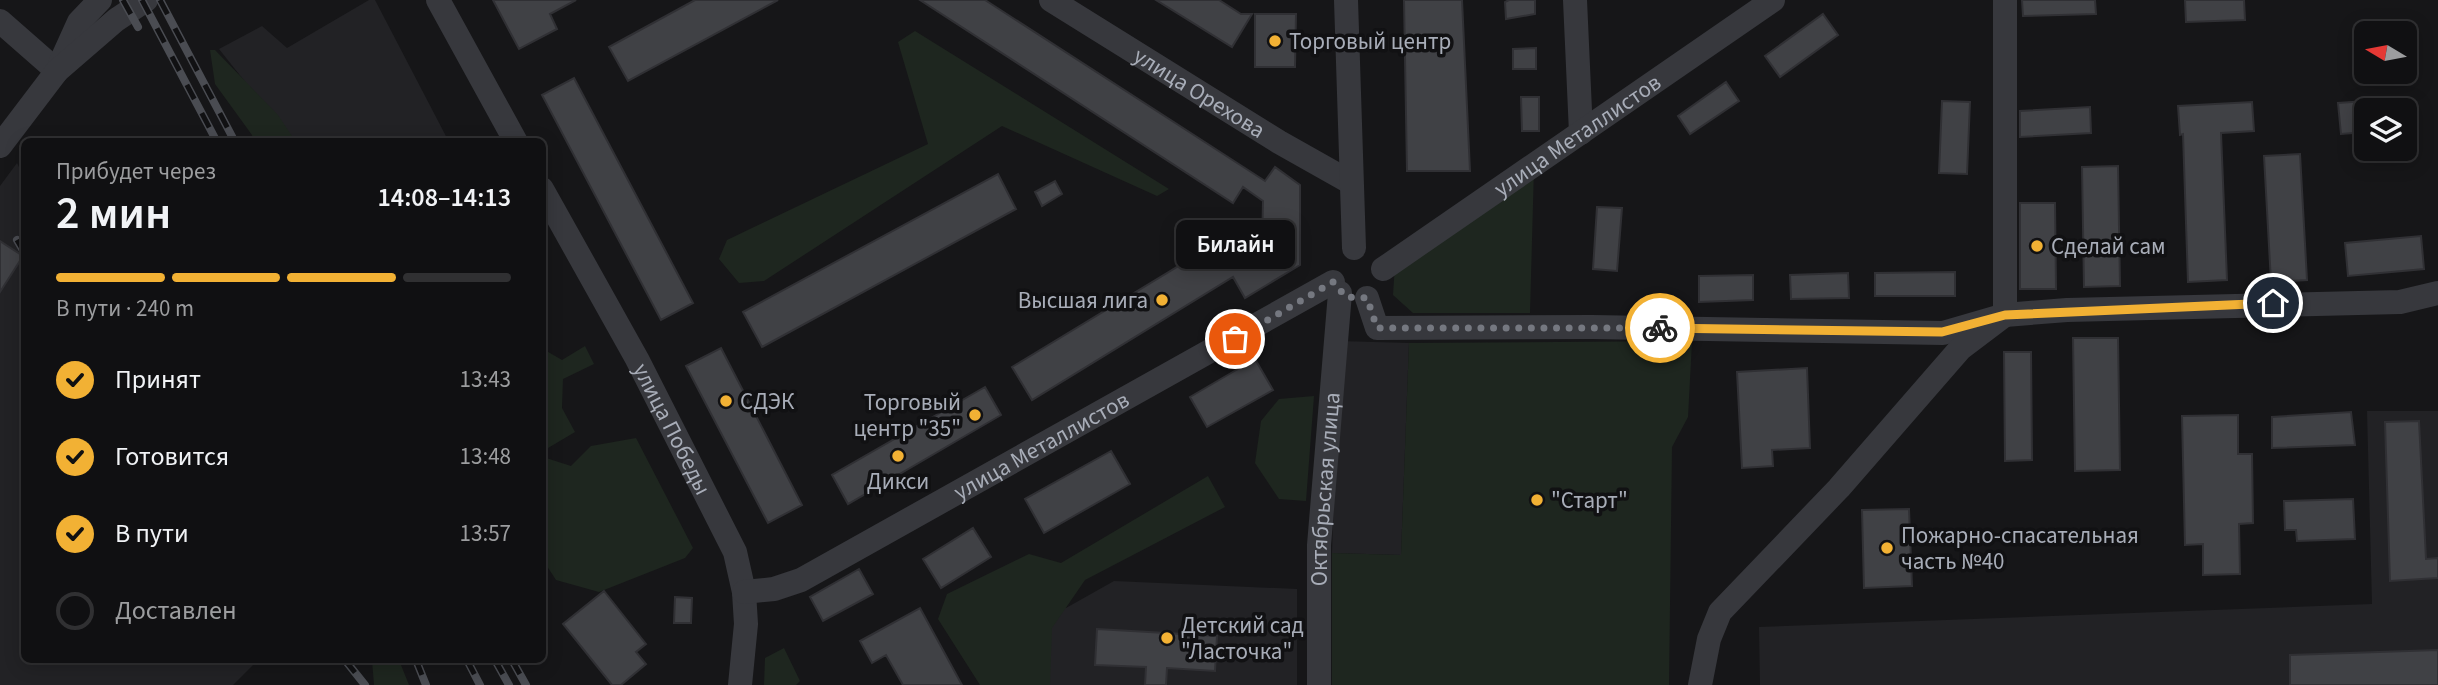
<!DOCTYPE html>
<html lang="ru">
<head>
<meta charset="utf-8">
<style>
	:root { --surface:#101012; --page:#1e1e20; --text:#f1f3f6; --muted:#9c9d9f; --line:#303032; --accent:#f2b134 }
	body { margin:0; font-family:"Source Sans 3",sans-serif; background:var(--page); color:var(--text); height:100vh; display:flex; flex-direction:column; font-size:26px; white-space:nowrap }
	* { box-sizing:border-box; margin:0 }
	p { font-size:23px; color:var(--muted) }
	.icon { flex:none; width:38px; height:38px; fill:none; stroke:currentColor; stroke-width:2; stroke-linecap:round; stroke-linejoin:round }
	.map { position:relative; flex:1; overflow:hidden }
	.details { position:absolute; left:21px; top:138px; width:525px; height:525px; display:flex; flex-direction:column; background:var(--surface); border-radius:10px; box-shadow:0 4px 18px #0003,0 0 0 2px var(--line) }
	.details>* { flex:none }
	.needle { width:46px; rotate:280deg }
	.buttons { position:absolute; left:2354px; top:21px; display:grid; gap:14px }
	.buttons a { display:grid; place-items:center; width:63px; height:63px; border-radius:10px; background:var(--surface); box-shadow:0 4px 18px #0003,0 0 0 2px var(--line); font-size:35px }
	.pin { position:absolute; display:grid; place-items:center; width:60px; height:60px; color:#fff; margin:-30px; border:4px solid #fff; border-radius:50%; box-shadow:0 2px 7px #0007 }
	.courier { position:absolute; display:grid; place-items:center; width:70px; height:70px; margin:-35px; border:5px solid #f2b134; border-radius:50%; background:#fff; color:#222; box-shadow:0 2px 9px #0007 }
	.bubble { position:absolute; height:49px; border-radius:10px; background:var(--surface); box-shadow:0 4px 18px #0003,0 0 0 2px var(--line); font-size:23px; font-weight:600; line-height:49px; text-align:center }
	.headline em { font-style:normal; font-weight:600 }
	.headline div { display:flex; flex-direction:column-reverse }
	.headline { display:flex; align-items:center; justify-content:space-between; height:119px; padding:0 35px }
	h1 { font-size:46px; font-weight:600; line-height:52px }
	.bar { display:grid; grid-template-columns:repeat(4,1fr); gap:10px 7px; align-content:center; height:84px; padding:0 35px }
	.bar i { height:9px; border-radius:5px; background:var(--line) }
	.bar .selected { background:var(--accent) }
	.bar p { grid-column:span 4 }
	ol { padding:0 35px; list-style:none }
	li { display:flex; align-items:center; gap:21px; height:77px }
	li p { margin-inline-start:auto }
	li .icon { padding:7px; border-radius:50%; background:var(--accent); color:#111; stroke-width:4 }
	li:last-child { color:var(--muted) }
	li i { width:38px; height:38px; border:4px solid var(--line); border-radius:50% }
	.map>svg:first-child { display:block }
</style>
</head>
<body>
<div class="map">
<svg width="2438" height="685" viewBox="0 0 2438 685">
	<rect width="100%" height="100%" fill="#161618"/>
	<path fill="#222225" d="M 369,0 L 375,0 L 449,142 L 293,142 L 219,49 L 262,26 L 287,48 Z
		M 17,163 L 24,177 L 24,660 L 258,660 L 233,685 L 0,685 L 0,186 Z
		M 1339,341 L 1409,343 L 1401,555 L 1332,553 Z
		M 2367,411 L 2438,411 L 2438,685 L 1760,685 L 1759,627 L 2372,604 Z
		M 1114,581 L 1297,589 L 1297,685 L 1037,685 L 1047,608 L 1066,608 Z"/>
	<path fill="#1e261f" d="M 915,31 L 1169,189 L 1157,196 L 1002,126 L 764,281 L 739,283 L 719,259 L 727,240 L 928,144 L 898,42 Z
		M 210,50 L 215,50 L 278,115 L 296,142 L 253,142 L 252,135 L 215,84 Z
		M 1534,168 L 1530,313 L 1413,313 L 1393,295 L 1395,264 Z
		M 1692,341 L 1688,417 L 1672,447 L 1669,685 L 1332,685 L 1332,553 L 1401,555 L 1409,343 Z
		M 585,346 L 594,364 L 563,379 L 562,408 L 575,432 L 543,451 L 543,349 L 562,360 Z
		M 1314,396 L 1306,501 L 1279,499 L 1255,463 L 1261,421 L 1279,399 Z
		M 636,438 L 693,548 L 685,558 L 599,592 L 556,580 L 543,560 L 543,457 L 571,466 L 591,446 Z
		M 1208,476 L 1225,507 L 1085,580 L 1052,628 L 1050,685 L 980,685 L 938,619 L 947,594 L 1029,554 L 1061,563 Z
		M 784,648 L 800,681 L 796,685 L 764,685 L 765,658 Z
		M 372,660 L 399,660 L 409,685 L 374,685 Z"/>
	<path fill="#404145" stroke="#303034" stroke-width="2" d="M 493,0 L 576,0 L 550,14 L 557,29 L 519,49 Z
		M 695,0 L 778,0 L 628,81 L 609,47 Z
		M 920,0 L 985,0 L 1265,181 L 1275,167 L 1300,185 L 1300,265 L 1245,298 L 1233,277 L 1032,400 L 1012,367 L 1228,236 L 1241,258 L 1262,245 L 1263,201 L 1243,187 L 1233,203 Z
		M 1156,0 L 1219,0 L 1241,14 L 1252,14 L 1232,47 Z
		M 1404,0 L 1462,0 L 1470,171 L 1407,171 Z
		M 1509,0 L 1535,0 L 1535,14 L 1506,19 L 1505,2 Z
		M 2022,0 L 2095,0 L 2096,14 L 2023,16 Z
		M 2185,0 L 2244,0 L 2245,20 L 2186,22 Z
		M 1255,14 L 1296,14 L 1295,67 L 1255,67 Z
		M 1823,14 L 1838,35 L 1780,77 L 1765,56 Z
		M 1536,48 L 1536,69 L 1513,69 L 1513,49 Z
		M 574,78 L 693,303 L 661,320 L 542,95 Z
		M 1726,82 L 1739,101 L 1690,134 L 1678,116 Z
		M 1521,97 L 1539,97 L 1539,131 L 1522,131 Z
		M 1942,101 L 1970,102 L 1967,174 L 1939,173 Z
		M 2366,101 L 2366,132 L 2341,134 L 2338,103 Z
		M 2252,102 L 2254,131 L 2221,133 L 2227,280 L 2188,282 L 2183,134 L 2180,135 L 2178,106 Z
		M 2090,107 L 2091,133 L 2020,137 L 2020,111 Z
		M 2300,154 L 2307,280 L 2271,282 L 2264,156 Z
		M 2118,166 L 2120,286 L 2084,287 L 2082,167 Z
		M 998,174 L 1016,209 L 762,347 L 743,312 Z
		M 1055,181 L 1062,194 L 1042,206 L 1035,192 Z
		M 2020,203 L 2055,203 L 2056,289 L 2020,289 Z
		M 1597,207 L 1622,208 L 1617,271 L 1593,269 Z
		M 2421,236 L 2424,269 L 2348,276 L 2345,243 Z
		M 0,241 L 23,256 L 0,292 Z
		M 1955,272 L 1955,296 L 1875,296 L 1875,273 Z
		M 1848,273 L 1849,298 L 1791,299 L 1790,275 Z
		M 1753,275 L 1753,300 L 1699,302 L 1699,276 Z
		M 2073,338 L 2118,338 L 2120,470 L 2075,471 Z
		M 721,348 L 802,505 L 768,523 L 686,366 Z
		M 2004,352 L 2031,352 L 2032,460 L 2005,461 Z
		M 1255,359 L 1273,390 L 1207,427 L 1190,397 Z
		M 1807,368 L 1810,448 L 1772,450 L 1773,466 L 1742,468 L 1737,372 Z
		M 985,387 L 1001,415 L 848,504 L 832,475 Z
		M 2351,412 L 2355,445 L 2272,448 L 2272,417 Z
		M 2238,415 L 2238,454 L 2252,454 L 2253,523 L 2239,524 L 2240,574 L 2203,575 L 2203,544 L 2185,545 L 2182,416 Z
		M 2419,421 L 2426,559 L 2438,558 L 2438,578 L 2390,581 L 2385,422 Z
		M 1111,451 L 1130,484 L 1044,533 L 1025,499 Z
		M 2353,499 L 2355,539 L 2297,541 L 2296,530 L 2285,530 L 2284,501 Z
		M 1909,509 L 1912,586 L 1864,588 L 1862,510 Z
		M 973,528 L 991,557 L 941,588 L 923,559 Z
		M 859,569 L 873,594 L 823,621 L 810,597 Z
		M 604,591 L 646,644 L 636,652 L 646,664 L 621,685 L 612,685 L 563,624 Z
		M 675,597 L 692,598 L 691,623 L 674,623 Z
		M 920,608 L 962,685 L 903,685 L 886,655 L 872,663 L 860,641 Z
		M 1097,629 L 1217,636 L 1215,671 L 1167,668 L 1166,685 L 1145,685 L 1146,667 L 1095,665 Z
		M 2438,650 L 2438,685 L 2290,685 L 2290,655 Z"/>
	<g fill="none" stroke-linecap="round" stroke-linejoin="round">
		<g stroke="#37383d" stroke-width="24">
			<path d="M 438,0 L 516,142"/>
			<path id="s1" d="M 1051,0 L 1279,142 L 1350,182"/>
			<path d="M 1346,0 L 1354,248"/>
			<path d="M 1575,0 L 1581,133"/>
			<path d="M 0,21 L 57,71"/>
			<path d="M 60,64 L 79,22 L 100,0"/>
			<path d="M 0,146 L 57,71 L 116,20 L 146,0"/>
			<path id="s2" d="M 542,189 L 637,359 L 735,552 L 744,592 L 746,624 L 740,685"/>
			<path id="s3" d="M 1383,269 L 1773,0"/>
			<path d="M 1367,298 L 1377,328 L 1592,327 L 1943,333 L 2005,315 L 2067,310 L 2400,302 L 2438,293"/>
			<path id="s4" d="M 744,592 L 774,589 L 801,580 L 1333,282"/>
			<path id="s5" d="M 1319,685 L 1319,545 L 1340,293"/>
			<path d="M 1700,685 L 1709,639 L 1720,612 L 1839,488 L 1960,349 L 2005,315 L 2005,0"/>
		</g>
		<g stroke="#4a4c52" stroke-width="8">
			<path id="rail" d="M 123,0 L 138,27
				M 142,0 L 217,142
				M 160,0 L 235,142
				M 17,240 L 24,252
				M 345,660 L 365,685
				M 416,660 L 426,685
				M 467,660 L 480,685
				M 495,660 L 509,685
				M 512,660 L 526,685"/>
		</g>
		<use href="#rail" stroke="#111113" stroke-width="5" stroke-dasharray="16" stroke-linecap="butt"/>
	</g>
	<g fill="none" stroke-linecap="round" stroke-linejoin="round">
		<path stroke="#757880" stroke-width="7" stroke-dasharray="0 12.6" d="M 1235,339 L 1333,282 L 1346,297 L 1367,298 L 1377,328 L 1660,328"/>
		<path stroke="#f2b134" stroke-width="9" d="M 1660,328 L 1942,332 L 2005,315 L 2273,303"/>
	</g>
	<g fill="#f2b134" stroke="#111113" stroke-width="2.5">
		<circle cx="1275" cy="41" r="7"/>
		<circle cx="2037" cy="246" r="7"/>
		<circle cx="1162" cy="300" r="7"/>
		<circle cx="726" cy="401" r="7"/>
		<circle cx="975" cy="415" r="7"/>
		<circle cx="898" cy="456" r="7"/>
		<circle cx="1537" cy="500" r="7"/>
		<circle cx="1887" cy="548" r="7"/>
		<circle cx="1167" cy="638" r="7"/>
	</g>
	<g text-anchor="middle" stroke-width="7" stroke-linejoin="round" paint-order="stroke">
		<g font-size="23" fill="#a8adb8" stroke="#111113" text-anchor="start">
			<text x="1289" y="49">Торговый центр</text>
			<text x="2051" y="254">Сделай сам</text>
			<text x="1148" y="308" text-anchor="end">Высшая лига</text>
			<text x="740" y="409">СДЭК</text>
			<text x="961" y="410" text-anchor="end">Торговый<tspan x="961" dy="26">центр "35"</tspan></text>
			<text x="898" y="489" text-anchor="middle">Дикси</text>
			<text x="1551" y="508">"Старт"</text>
			<text x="1901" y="543">Пожарно-спасательная<tspan x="1901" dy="26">часть №40</tspan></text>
			<text x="1181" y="633">Детский сад<tspan x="1181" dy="26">"Ласточка"</tspan></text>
		</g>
		<g font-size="23" fill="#a8adb8" stroke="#111113">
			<text dy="8" stroke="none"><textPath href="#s1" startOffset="175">улица Орехова</textPath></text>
			<text dy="8" stroke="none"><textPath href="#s3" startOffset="236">улица Металлистов</textPath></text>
			<text dy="8" stroke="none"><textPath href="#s2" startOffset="273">улица Победы</textPath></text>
			<text dy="8" stroke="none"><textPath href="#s4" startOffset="334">улица Металлистов</textPath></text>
			<text dy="8" stroke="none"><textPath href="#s5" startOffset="196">Октябрьская улица</textPath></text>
		</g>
	</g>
</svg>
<div class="buttons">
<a><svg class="needle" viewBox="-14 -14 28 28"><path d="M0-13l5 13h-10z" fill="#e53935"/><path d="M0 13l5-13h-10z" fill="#9c9d9f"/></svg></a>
<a><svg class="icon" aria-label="layers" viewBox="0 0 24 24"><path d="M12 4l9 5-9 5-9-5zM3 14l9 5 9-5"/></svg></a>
</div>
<div class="pin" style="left:1235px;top:339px;background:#ea580c"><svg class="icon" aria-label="bag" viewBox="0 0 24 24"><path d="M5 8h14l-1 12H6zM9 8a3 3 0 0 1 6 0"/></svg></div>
<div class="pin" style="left:2273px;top:303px;background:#1f2937"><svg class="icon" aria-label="home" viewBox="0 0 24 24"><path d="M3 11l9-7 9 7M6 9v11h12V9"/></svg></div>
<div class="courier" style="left:1660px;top:328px"><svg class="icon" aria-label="bike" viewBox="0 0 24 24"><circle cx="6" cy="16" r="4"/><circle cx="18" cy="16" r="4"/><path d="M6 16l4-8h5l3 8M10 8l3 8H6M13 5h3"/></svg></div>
<div class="bubble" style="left:1176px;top:220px;width:119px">Билайн</div>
<section class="details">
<div class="headline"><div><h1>2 мин</h1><p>Прибудет через</p></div><em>14:08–14:13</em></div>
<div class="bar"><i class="selected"></i><i class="selected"></i><i class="selected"></i><i></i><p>В пути · 240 m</p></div>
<ol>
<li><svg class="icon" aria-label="check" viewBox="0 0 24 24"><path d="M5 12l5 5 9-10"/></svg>Принят<p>13:43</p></li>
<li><svg class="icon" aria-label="check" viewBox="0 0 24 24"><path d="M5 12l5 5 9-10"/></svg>Готовится<p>13:48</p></li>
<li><svg class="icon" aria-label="check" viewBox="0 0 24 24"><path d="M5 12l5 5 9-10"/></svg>В пути<p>13:57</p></li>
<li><i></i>Доставлен</li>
</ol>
</section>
</div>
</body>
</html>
